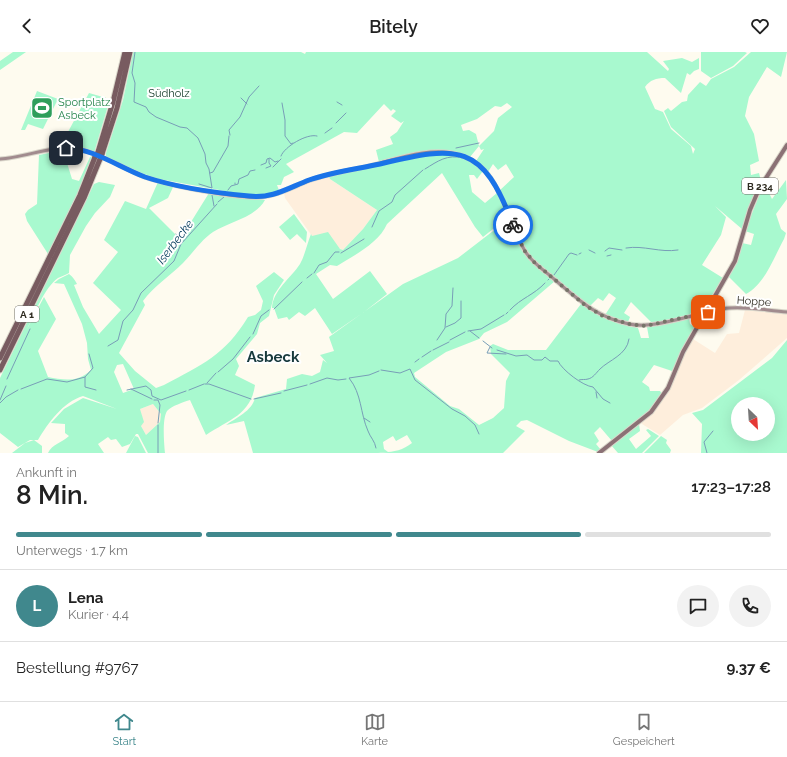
<!DOCTYPE html>
<html lang="de">
<head>
<meta charset="utf-8">
<style>
	:root { --surface:#fff; --page:#f2f2f2; --text:#222; --muted:#767676; --line:#e0e0e0; --accent:#40888d }
	body { margin:0; font-family:Raleway,sans-serif; background:var(--page); color:var(--text); height:100vh; display:flex; flex-direction:column; font-size:15px; white-space:nowrap }
	* { box-sizing:border-box; margin:0 }
	p { font-size:13px; color:var(--muted) }
	.icon { flex:none; width:22px; height:22px; fill:none; stroke:currentColor; stroke-width:2; stroke-linecap:round; stroke-linejoin:round }
	.map { position:relative; height:401px; overflow:hidden }
	.panel { display:flex; flex-direction:column; background:var(--surface); flex:1 }
	.panel>* { flex:none }
	.needle { width:26px; rotate:155deg }
	.tools { position:absolute; left:731px; top:345px; display:grid; gap:8px }
	.tools a { display:grid; place-items:center; width:44px; height:44px; border-radius:50%; background:var(--surface); box-shadow:0 4px 16px #0002; font-size:20px }
	.pin { position:absolute; display:grid; place-items:center; width:34px; height:34px; color:#fff; margin:-17px; border-radius:8px; box-shadow:0 2px 6px #0006 }
	.courier { position:absolute; display:grid; place-items:center; width:40px; height:40px; margin:-20px; border:3px solid #1a73e8; border-radius:50%; background:#fff; color:#222; box-shadow:0 1px 5px #0007 }
	.overview em { font-style:normal; font-weight:600 }
	.overview div { display:flex; flex-direction:column-reverse }
	.overview { display:flex; align-items:center; justify-content:space-between; height:68px; padding:0 16px }
	h1 { font-size:26px; font-weight:600; line-height:30px }
	.bar { display:grid; grid-template-columns:repeat(4,1fr); gap:6px 4px; align-content:center; height:48px; padding:0 16px }
	.bar i { height:5px; border-radius:3px; background:var(--line) }
	.bar .active { background:var(--accent) }
	.bar p { grid-column:span 4 }
	.line { display:flex; align-items:center; gap:10px; padding:0 16px; border-top:1px solid var(--line) }
	.line div { flex:1 }
	.round { display:grid; place-items:center; flex:none; width:42px; height:42px; border-radius:21px; background:var(--page) }
	header { display:flex; justify-content:space-between; align-items:center; height:52px; padding:0 16px; background:var(--surface); font-size:18px; font-weight:600 }
	.menu { display:flex; justify-content:space-around; align-items:center; height:56px; border-top:1px solid var(--line); background:var(--surface); font-size:11px; color:var(--muted) }
	.menu a { display:grid; justify-items:center; gap:2px }
	.menu .active { color:var(--accent) }
	.map>svg:first-child { display:block }
</style>
</head>
<body>
<header><svg class="icon" aria-label="back" viewBox="0 0 24 24"><path d="M15 5l-7 7 7 7"/></svg>Bitely<svg class="icon" aria-label="heart" viewBox="0 0 24 24"><path d="M12 20l-8-8c-3-5 5-10 8-4 3-6 11-1 8 4z"/></svg></header>
<div class="map">
<svg width="787" height="401" viewBox="0 0 787 401">
	<rect width="100%" height="100%" fill="#fefbef"/>
	<path fill="#feeedc" d="M 330,124 L 330,127 L 377,158 L 363,177 L 343,198 L 312,184 L 285,146 L 284,141 L 311,129 Z
		M 745,258 L 787,262 L 787,286 L 739,328 L 702,356 L 683,363 L 660,383 L 642,372 L 641,369 L 656,357 L 670,337 L 685,301 L 693,287 L 715,301 L 727,282 L 739,281 Z
		M 153,352 L 161,362 L 160,370 L 146,383 L 141,374 L 140,357 Z"/>
	<path fill="#a8f9cf" fill-rule="evenodd" d="M 13,0 L 26,0 L 0,18 L 0,9 Z
		M 133,0 L 301,0 L 305,2 L 306,0 L 647,0 L 668,19 L 669,17 L 663,9 L 682,6 L 692,10 L 699,6 L 699,17 L 694,19 L 690,23 L 687,21 L 681,41 L 665,26 C 656,26 650,28 645,35 L 655,57 L 663,60 L 671,77 L 691,94 L 693,102 L 695,97 L 671,75 L 664,59 L 668,56 L 671,59 L 682,50 L 687,49 L 688,43 L 700,30 L 706,34 L 711,27 L 734,15 L 751,0 L 787,0 L 781,25 L 767,15 L 749,45 L 745,64 L 754,82 L 759,109 L 750,113 L 751,123 L 759,121 L 761,129 L 751,150 L 742,177 L 715,154 L 726,165 L 721,183 L 702,213 L 723,226 L 707,251 L 697,246 L 690,263 L 652,271 L 631,250 L 624,261 L 630,265 L 628,270 L 605,263 L 616,246 L 609,241 L 603,249 L 598,246 L 590,254 L 587,253 L 531,205 L 519,185 L 499,139 L 514,125 L 506,112 L 498,118 L 493,112 L 488,120 L 476,109 L 484,97 L 481,98 L 479,94 L 470,105 L 461,102 L 483,119 L 477,127 L 474,123 L 469,123 L 472,140 L 485,151 L 497,141 L 508,165 L 483,185 L 475,175 L 442,121 L 387,172 C 379,191 353,204 337,214 L 330,213 L 316,222 L 333,247 L 370,219 L 387,242 L 364,260 L 332,282 L 315,256 L 305,264 L 299,260 L 289,268 L 287,265 L 278,267 L 274,256 L 272,256 C 273,238 291,226 300,212 C 305,203 307,192 311,182 L 312,184 L 328,180 L 340,197 L 343,198 L 363,177 L 377,158 L 330,127 L 328,122 L 379,110 L 376,98 L 393,92 L 390,85 L 397,80 L 404,69 L 401,71 L 391,64 L 396,59 L 393,57 L 391,59 L 384,52 L 357,81 L 344,80 L 286,112 L 294,120 L 284,125 L 281,133 L 277,133 L 280,141 L 278,141 L 247,143 L 159,127 L 144,122 L 106,105 L 106,101 L 123,48 ZM 507,51 L 512,55 L 498,66 L 494,79 L 479,94 L 476,82 L 469,78 L 463,79 L 461,73 L 477,67 L 495,54 L 501,55 Z
		M 701,0 L 745,0 L 747,1 L 733,14 L 711,26 L 701,19 Z
		M 37,39 L 58,47 L 43,77 L 28,72 L 25,78 L 21,78 Z
		M 89,41 L 110,47 L 94,101 L 62,91 Z
		M 63,98 L 72,127 L 79,129 L 90,105 L 93,104 L 77,143 L 48,202 L 27,169 L 25,162 L 28,158 L 37,152 L 39,103 Z
		M 786,128 L 787,147 L 776,162 L 781,177 L 786,181 L 784,187 C 774,205 765,232 746,242 L 729,225 L 740,201 L 742,191 L 751,193 L 754,182 L 745,179 L 764,131 L 772,147 Z
		M 99,130 L 115,133 L 110,145 L 95,161 L 86,174 L 70,203 L 69,221 C 66,223 62,224 58,226 C 44,236 35,262 27,277 L 44,245 L 56,267 L 38,299 L 48,325 C 63,328 78,331 91,318 L 88,307 L 87,291 L 82,272 L 64,232 L 54,231 L 59,227 L 69,222 C 73,225 75,228 77,232 L 74,233 L 83,255 L 99,282 L 121,258 L 93,231 L 118,200 L 104,188 L 125,149 L 146,157 L 158,130 L 174,133 L 168,146 L 149,156 L 176,183 L 181,186 L 209,141 L 265,148 C 255,166 229,170 213,180 C 201,188 193,201 183,211 C 170,224 154,234 143,249 L 145,253 L 119,301 L 135,319 L 156,336 L 164,333 C 203,312 224,304 248,265 L 255,263 L 261,258 L 263,249 L 256,234 L 274,220 L 284,228 L 274,243 L 269,264 L 260,271 L 257,282 L 236,307 L 239,314 L 235,323 L 255,333 C 251,363 228,368 206,383 L 190,348 C 184,350 171,354 167,359 C 162,367 164,391 165,401 L 148,401 L 138,382 L 136,382 L 130,392 L 122,395 L 116,387 L 111,388 L 108,385 L 98,392 L 104,401 L 48,401 C 52,392 62,391 69,384 L 65,381 L 65,372 L 51,371 L 64,357 L 83,346 L 117,357 L 83,344 C 63,350 48,371 38,388 L 30,388 L 18,395 L 0,381 L 0,326 L 94,132 ZM 123,312 L 134,337 L 123,341 L 114,320 L 117,313 ZM 153,352 L 161,362 L 160,370 L 146,383 L 141,374 L 144,370 L 140,357 Z
		M 294,162 L 307,180 L 306,191 L 297,182 L 290,188 L 279,175 Z
		M 510,166 L 530,208 L 555,229 L 507,270 L 484,281 L 479,287 L 446,300 L 414,321 L 415,325 L 450,354 L 459,357 L 479,373 L 493,366 L 504,356 L 506,329 L 510,321 L 491,302 L 490,294 L 493,292 L 508,298 L 546,298 L 581,252 L 606,266 L 638,276 L 641,286 L 649,286 L 647,275 L 689,266 L 690,272 L 696,276 L 672,319 L 654,313 L 642,330 L 649,335 L 650,339 L 660,339 L 662,342 L 648,360 L 612,389 L 600,375 L 594,381 L 599,389 L 596,392 L 601,398 L 598,400 L 569,389 L 527,368 L 521,369 L 516,374 L 525,379 L 503,401 L 253,401 L 244,369 L 226,373 C 236,366 252,359 255,346 L 286,337 L 287,327 L 302,322 L 312,324 L 320,320 L 323,308 L 327,311 L 320,303 L 334,299 L 329,285 L 403,232 L 458,206 ZM 407,383 L 412,391 C 402,399 390,401 378,400 L 388,400 L 384,397 L 383,390 L 393,384 L 396,389 Z
		M 787,288 L 787,401 L 701,401 L 702,372 L 692,361 L 703,358 L 772,306 ZM 738,352 L 768,352 L 768,382 L 738,382 Z
		M 639,372 L 640,379 L 629,387 L 636,397 L 651,384 L 646,378 L 648,377 L 659,384 L 642,401 L 618,401 L 611,393 Z
		M 135,384 L 138,385 L 146,401 L 126,401 Z
		M 661,384 L 667,388 L 666,391 L 671,398 L 670,401 L 644,401 Z
		M 34,388 L 42,394 L 42,401 L 12,401 L 25,391 Z"/>
	<g fill="none" stroke-linecap="round" stroke-linejoin="round">
		<path stroke="#789eb7" stroke-width="1" d="M 135,0 L 132,21 L 135,31 L 134,50 L 146,55 L 149,60 L 156,65 L 180,75 L 187,76 L 198,86 L 205,102 L 206,111 L 209,117 L 212,136 L 199,132
			M 241,46 L 247,52
			M 337,50 L 342,53
			M 282,51 L 285,68 L 285,84 L 291,92 L 293,91
			M 336,71 L 346,61
			M 325,81 L 332,76
			M 230,83 L 229,78 L 240,65 L 249,45 L 259,34
			M 456,96 L 479,91
			M 281,104 C 284,95 307,81 317,84
			M 261,113 L 266,111 L 267,107 L 270,106 L 275,110 L 278,109
			M 273,115 L 281,107
			M 266,116 L 271,114 L 269,111 L 269,107
			M 425,117 C 438,109 447,102 463,106
			M 210,121 L 213,120 L 228,94 L 229,84
			M 235,132 L 235,131
			M 228,138 L 231,134 L 238,132 L 239,127 L 248,123 L 250,119 L 255,118
			M 212,143 L 214,154
			M 218,150 L 224,145
			M 372,175 L 379,159 L 392,150 L 395,143 L 423,118
			M 176,182 L 182,189
			M 626,196 C 644,193 660,201 678,198
			M 589,198 L 595,201
			M 605,199 L 609,196 L 622,198
			M 341,201 L 364,187
			M 579,202 L 581,201
			M 607,204 L 611,203
			M 314,221 L 319,213 L 327,210 L 335,200 L 339,200
			M 554,223 L 569,202 L 571,201 L 577,203
			M 307,226 L 312,222
			M 548,228 L 549,227
			M 274,257 L 302,230
			M 510,258 C 521,246 534,243 545,231
			M 506,262 L 508,260
			M 446,275 L 455,271 L 461,266 L 461,249
			M 468,279 L 481,277 L 504,263
			M 470,279 L 479,286
			M 253,282 L 261,264 L 269,258
			M 437,288 L 445,276 L 446,262 L 452,254 L 453,236
			M 450,288 L 465,280
			M 483,289 L 492,296
			M 108,294 L 118,288 L 123,269 L 133,258 L 141,241 L 174,209 L 181,192 L 217,152
			M 490,295 L 487,301 L 506,302
			M 433,298 L 449,290
			M 497,298 L 516,304 L 527,303 L 534,308 L 542,308 L 545,305 L 550,309 L 558,309 C 562,318 583,334 593,335 L 603,347 L 610,351
			M 422,305 L 431,299
			M 415,310 L 419,307
			M 381,318 L 400,321 L 410,317 L 415,328 L 452,357 L 465,364 L 475,373 L 479,382
			M 218,320 L 233,307 L 250,285
			M 85,325 L 93,316 L 89,302
			M 7,327 L 30,277
			M 579,328 C 582,327 585,328 588,327 C 593,326 596,321 600,317 C 609,308 627,303 629,287
			M 207,331 L 216,321
			M 205,332 L 209,332 L 251,347
			M 310,332 L 327,326 L 338,328 L 346,327
			M 21,337 L 47,327 L 67,330 L 85,325 L 85,335 L 96,338
			M 131,337 L 152,347
			M 127,338 L 146,334 L 151,338 L 152,344 L 161,348 L 186,339
			M 189,338 L 204,332
			M 284,339 L 307,333
			M 596,340 L 597,346
			M 254,347 L 281,341
			M 0,348 L 6,334
			M 154,348 L 158,348 L 160,353 L 158,371
			M 0,351 L 6,345 L 18,338
			M 364,366 L 370,370
			M 376,396 C 375,389 370,385 368,379 C 360,361 362,342 349,326 L 369,323 L 379,319
			M 158,401 L 158,373
			M 707,401 L 704,390 L 713,379"/>
		<g stroke="#d9d6ca" stroke-width="5">
			<path id="secondary" d="M 0,107 C 22,106 55,93 74,96 C 98,100 119,114 140,123 C 163,133 238,147 262,145 C 280,143 293,135 308,129 C 326,122 346,119 365,115 C 394,108 431,93 460,103 C 502,116 505,167 525,199 C 532,211 544,218 554,227 C 579,248 596,265 629,272 C 657,278 700,259 729,256 C 748,254 769,259 787,260"/>
		</g>
		<g stroke="#d9d6ca" stroke-width="6">
			<path id="primary" d="M 599,401 L 651,360 L 668,336 L 683,300 L 735,209 L 750,158 L 759,137 L 787,93"/>
		</g>
		<g stroke="#d9d6ca" stroke-width="7">
			<path id="highway" d="M 98,100 L 113,50 L 125,0
				M 102,102 L 117,56 L 130,0
				M 0,306 L 80,143 L 95,105
				M 0,318 L 84,146 L 100,107"/>
		</g>
		<use href="#secondary" stroke="#a18b8e" stroke-width="3"/>
		<use href="#primary" stroke="#8b7175" stroke-width="4"/>
		<use href="#highway" stroke="#785b60" stroke-width="5"/>
		<g stroke="#d9d6ca" stroke-width="7" stroke-linecap="butt">
			<path id="highway-bridge" d="M 95,105 L 98,100
				M 100,107 L 102,102"/>
		</g>
		<use href="#highway-bridge" stroke="#785b60" stroke-width="5"/>
	</g>
	<g fill="none" stroke-linecap="round" stroke-linejoin="round">
		<path stroke="#777469" stroke-width="4" stroke-dasharray="0 7.2" d="M 513,173 L 524,198 L 535,211 L 586,254 L 603,264 L 629,272 L 645,274 L 708,260"/>
		<path stroke="#1a73e8" stroke-width="5" d="M 66,96 C 95,97 118,115 145,125 C 175,135 217,141 249,144 C 272,147 288,136 309,128 C 332,120 357,117 380,112 C 458,93 483,91 513,173"/>
	</g>
	<defs>
		<g id="stadium-square" transform="scale(1.15)"><rect x="-9" y="-9" width="18" height="18" rx="4" fill="#2e9e5b" stroke="#fff"/><path d="M0-5a6.5 5 0 1 0 0 10a6.5 5 0 1 0 0-10ZM-3.5-1.8h7v3.6h-7Z" fill="#fff"/></g>
	</defs>
	<g fill-rule="evenodd">
		<use href="#stadium-square" x="42" y="56"/>
	</g>
	<g text-anchor="middle" stroke-width="4" stroke-linejoin="round" paint-order="stroke">
		<g fill="#fff" stroke="#6d6b64" stroke-width="1">
			<rect x="742" y="126" width="36" height="16" rx="3"/>
			<rect x="15" y="254" width="24" height="16" rx="3"/>
		</g>
		<g font-size="10" font-weight="bold" fill="#2f2c21">
			<text x="760" y="138">B 234</text>
			<text x="27" y="266">A 1</text>
		</g>
		<g font-size="11" fill="#1d4130" stroke="#fff">
			<text x="169" y="45">Südholz</text>
		</g>
		<g font-size="11" fill="#27864d" stroke="#fff" text-anchor="start">
			<text x="58" y="54">Sportplatz<tspan x="58" dy="13">Asbeck</tspan></text>
		</g>
		<g font-size="11" fill="#2f2c21" stroke="#fff">
			<text transform="translate(754 249) rotate(4)" y="4">Hoppe</text>
		</g>
		<g font-size="12" font-style="italic" fill="#003959" stroke="#fff">
			<text transform="translate(175 190) rotate(-53)" y="4">Iserbecke</text>
		</g>
		<g font-size="15" font-weight="bold" fill="#183a3d" stroke="#fff">
			<text x="273" y="310">Asbeck</text>
		</g>
	</g>
</svg>
<div class="tools">
<a><svg class="needle" viewBox="-14 -14 28 28"><path d="M0-13l5 13h-10z" fill="#e53935"/><path d="M0 13l5-13h-10z" fill="#767676"/></svg></a>
</div>
<div class="pin" style="left:708px;top:260px;background:#ea580c"><svg class="icon" aria-label="bag" viewBox="0 0 24 24"><path d="M5 8h14l-1 12H6zM9 8a3 3 0 0 1 6 0"/></svg></div>
<div class="pin" style="left:66px;top:96px;background:#1f2937"><svg class="icon" aria-label="home" viewBox="0 0 24 24"><path d="M3 11l9-7 9 7M6 9v11h12V9"/></svg></div>
<div class="courier" style="left:513px;top:173px"><svg class="icon" aria-label="bike" viewBox="0 0 24 24"><circle cx="6" cy="16" r="4"/><circle cx="18" cy="16" r="4"/><path d="M6 16l4-8h5l3 8M10 8l3 8H6M13 5h3"/></svg></div>
</div>
<section class="panel">
<div class="overview"><div><h1>8 Min.</h1><p>Ankunft in</p></div><em>17:23–17:28</em></div>
<div class="bar"><i class="active"></i><i class="active"></i><i class="active"></i><i></i><p>Unterwegs · 1.7 km</p></div>
<div class="line" style="height:72px"><b class="round" style="background:var(--accent);color:#fff">L</b><div><b>Lena</b><p>Kurier · 4.4</p></div><a class="round"><svg class="icon" aria-label="chat" viewBox="0 0 24 24"><path d="M4 5h16v11H9l-5 4z"/></svg></a><a class="round"><svg class="icon" aria-label="phone" viewBox="0 0 24 24"><path d="M5 4h4l2 5-3 2q2 4 5 5l2-3 5 2v4C11 20 4 13 5 4z"/></svg></a></div>
<div class="line" style="height:52px"><div>Bestellung #9767</div><b>9.37 €</b></div>
</section>
<nav class="menu">
<a class="active"><svg class="icon" aria-label="home" viewBox="0 0 24 24"><path d="M3 11l9-7 9 7M6 9v11h12V9"/></svg>Start</a>
<a><svg class="icon" aria-label="map" viewBox="0 0 24 24"><path d="M3 6l6-2 6 2 6-2v14l-6 2-6-2-6 2zM9 4v14M15 6v14"/></svg>Karte</a>
<a><svg class="icon" aria-label="saved" viewBox="0 0 24 24"><path d="M7 4h10v16l-5-4-5 4z"/></svg>Gespeichert</a>
</nav>
</body>
</html>
